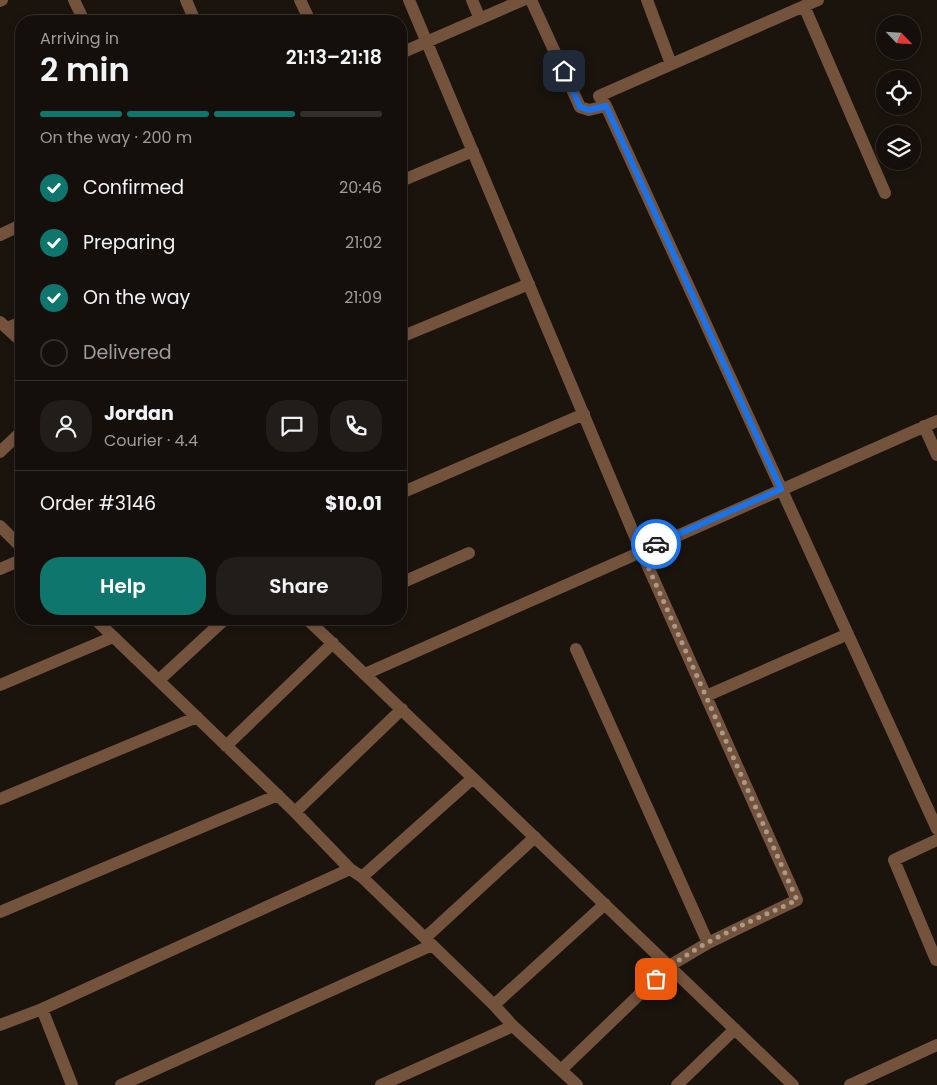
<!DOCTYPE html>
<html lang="en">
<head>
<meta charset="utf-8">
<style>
	:root { --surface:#140f0a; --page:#211d18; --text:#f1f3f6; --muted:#9d9c9c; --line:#332f2b; --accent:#0f766e }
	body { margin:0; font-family:Poppins,sans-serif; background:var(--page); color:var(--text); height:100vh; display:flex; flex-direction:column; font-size:19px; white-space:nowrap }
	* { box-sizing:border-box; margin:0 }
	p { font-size:16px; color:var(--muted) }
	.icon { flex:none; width:28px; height:28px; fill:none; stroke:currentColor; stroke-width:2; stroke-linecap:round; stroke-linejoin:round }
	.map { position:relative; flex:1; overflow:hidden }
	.sheet { position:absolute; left:15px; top:15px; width:392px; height:610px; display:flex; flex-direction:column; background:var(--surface); border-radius:20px; box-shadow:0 2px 8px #0003,0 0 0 1px var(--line) }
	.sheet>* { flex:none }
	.needle { width:32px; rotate:115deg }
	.fabs { position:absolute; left:876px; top:15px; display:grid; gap:10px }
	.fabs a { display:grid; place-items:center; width:45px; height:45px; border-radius:50%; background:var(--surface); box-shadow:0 2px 8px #0003,0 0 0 1px var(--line); font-size:25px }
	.pin { position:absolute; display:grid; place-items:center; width:42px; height:42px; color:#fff; margin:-21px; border-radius:10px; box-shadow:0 2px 8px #0006 }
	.courier { position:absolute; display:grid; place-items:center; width:50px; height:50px; margin:-25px; border:4px solid #1a73e8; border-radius:50%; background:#fff; color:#222; box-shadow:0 1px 6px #0007 }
	.summary em { font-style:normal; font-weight:600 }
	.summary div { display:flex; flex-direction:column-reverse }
	.summary { display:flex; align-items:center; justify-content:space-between; height:85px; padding:0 25px }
	h1 { font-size:32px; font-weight:600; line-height:38px }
	.bar { display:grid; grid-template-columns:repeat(4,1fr); gap:8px 5px; align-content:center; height:60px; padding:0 25px }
	.bar i { height:6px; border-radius:4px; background:var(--line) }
	.bar .active { background:var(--accent) }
	.bar p { grid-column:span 4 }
	.line { display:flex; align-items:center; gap:12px; padding:0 25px; border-top:1px solid var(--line) }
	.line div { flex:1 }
	.round { display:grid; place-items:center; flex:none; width:52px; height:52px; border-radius:20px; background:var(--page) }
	ol { padding:0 25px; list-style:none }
	li { display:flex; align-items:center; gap:15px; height:55px }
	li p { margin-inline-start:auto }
	li .icon { padding:5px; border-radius:50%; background:var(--accent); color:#fff; stroke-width:4 }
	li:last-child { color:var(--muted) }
	li i { width:28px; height:28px; border:2px solid var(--line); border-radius:50% }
	.action { display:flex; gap:10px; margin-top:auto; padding:10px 25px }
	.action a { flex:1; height:58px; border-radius:20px; background:var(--accent); color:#fff; font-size:20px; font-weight:600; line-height:58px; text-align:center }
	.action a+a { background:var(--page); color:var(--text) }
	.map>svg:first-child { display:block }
</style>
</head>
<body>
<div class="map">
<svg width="937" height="1085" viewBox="0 0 937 1085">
	<rect width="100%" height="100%" fill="#1a140d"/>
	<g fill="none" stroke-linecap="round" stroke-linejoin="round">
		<path stroke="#74533d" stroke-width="12" d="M 74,0 L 84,21
			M 186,0 L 195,21
			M 300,0 L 310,21
			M 409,0 L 641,551 L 797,900 L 708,943 L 669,966 L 561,1070
			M 472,0 L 480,19
			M 531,0 L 580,107 L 589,110 L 606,106
			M 647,0 L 671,64
			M 818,0 L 599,96 L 606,106 L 937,829
			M 0,1 L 2,0
			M 804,6 L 885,193
			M 401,53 L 523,0
			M 401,181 L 473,151
			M 0,235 L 21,225
			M 0,322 L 21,341
			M 8,328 L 21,322
			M 401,337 L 529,284
			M 924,426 L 937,455
			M 0,452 L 21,432
			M 401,493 L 584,414
			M 0,526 L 21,547
			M 0,569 L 21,560
			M 401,583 L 469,553
			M 95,619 L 295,812 L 350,869 L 362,877 L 494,1005 L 513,1026 L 577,1085
			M 307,619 L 793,1085
			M 576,649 L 708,943
			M 365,674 L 937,421
			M 159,680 L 225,619
			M 0,685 L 113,637
			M 706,696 L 848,634
			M 226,746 L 333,643
			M 0,799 L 197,717
			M 295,812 L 402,709
			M 362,877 L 473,778
			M 0,912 L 278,795
			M 425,938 L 535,837
			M 936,960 L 894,860 L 937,840
			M 494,1005 L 605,904
			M 42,1009 L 72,1085
			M 0,1025 L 42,1009 L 350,869
			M 121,1085 L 432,945
			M 381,1085 L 513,1026
			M 677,1085 L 735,1029
			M 850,1085 L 937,1045"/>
	</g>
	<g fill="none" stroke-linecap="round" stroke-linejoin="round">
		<path stroke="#ab9989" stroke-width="5" stroke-dasharray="0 9" d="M 656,544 L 641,551 L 797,900 C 751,922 692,944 656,979"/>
		<path stroke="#1a73e8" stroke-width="6" d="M 564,71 L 580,107 L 589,110 L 606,106 L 781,489 L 656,544"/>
	</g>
</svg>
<div class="fabs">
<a><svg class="needle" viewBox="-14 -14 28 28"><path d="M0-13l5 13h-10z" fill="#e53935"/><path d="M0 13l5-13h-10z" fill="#9d9c9c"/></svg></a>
<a><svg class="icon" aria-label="locate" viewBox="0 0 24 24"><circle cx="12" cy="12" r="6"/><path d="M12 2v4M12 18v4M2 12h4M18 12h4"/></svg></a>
<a><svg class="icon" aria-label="layers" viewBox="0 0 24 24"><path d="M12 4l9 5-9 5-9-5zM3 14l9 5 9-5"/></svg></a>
</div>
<div class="pin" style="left:656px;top:979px;background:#ea580c"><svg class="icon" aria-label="bag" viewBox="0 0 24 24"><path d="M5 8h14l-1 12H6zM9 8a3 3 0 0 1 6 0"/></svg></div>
<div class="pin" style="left:564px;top:71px;background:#1f2937"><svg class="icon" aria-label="home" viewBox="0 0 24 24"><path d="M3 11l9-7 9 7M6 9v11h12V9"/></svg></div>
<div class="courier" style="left:656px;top:544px"><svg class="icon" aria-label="car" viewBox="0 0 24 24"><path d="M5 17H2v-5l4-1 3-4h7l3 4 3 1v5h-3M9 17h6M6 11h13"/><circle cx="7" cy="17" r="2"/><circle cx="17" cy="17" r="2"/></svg></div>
<section class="sheet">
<div class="summary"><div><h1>2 min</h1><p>Arriving in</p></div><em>21:13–21:18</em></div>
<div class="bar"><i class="active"></i><i class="active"></i><i class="active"></i><i></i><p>On the way · 200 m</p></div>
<ol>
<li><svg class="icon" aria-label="check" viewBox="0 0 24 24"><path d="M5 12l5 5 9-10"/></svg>Confirmed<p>20:46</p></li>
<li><svg class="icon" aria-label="check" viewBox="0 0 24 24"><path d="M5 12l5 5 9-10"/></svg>Preparing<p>21:02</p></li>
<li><svg class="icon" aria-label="check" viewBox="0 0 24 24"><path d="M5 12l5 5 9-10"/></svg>On the way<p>21:09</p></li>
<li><i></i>Delivered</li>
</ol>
<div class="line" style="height:90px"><a class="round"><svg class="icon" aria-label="person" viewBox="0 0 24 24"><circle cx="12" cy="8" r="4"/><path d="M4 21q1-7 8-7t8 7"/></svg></a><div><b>Jordan</b><p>Courier · 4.4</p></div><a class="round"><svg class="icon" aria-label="chat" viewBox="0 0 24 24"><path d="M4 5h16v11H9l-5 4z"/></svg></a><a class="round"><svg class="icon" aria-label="phone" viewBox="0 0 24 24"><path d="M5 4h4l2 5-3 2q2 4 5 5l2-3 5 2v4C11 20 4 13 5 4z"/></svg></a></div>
<div class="line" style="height:65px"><div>Order #3146</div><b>$10.01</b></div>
<div class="action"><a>Help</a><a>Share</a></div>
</section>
</div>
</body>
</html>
